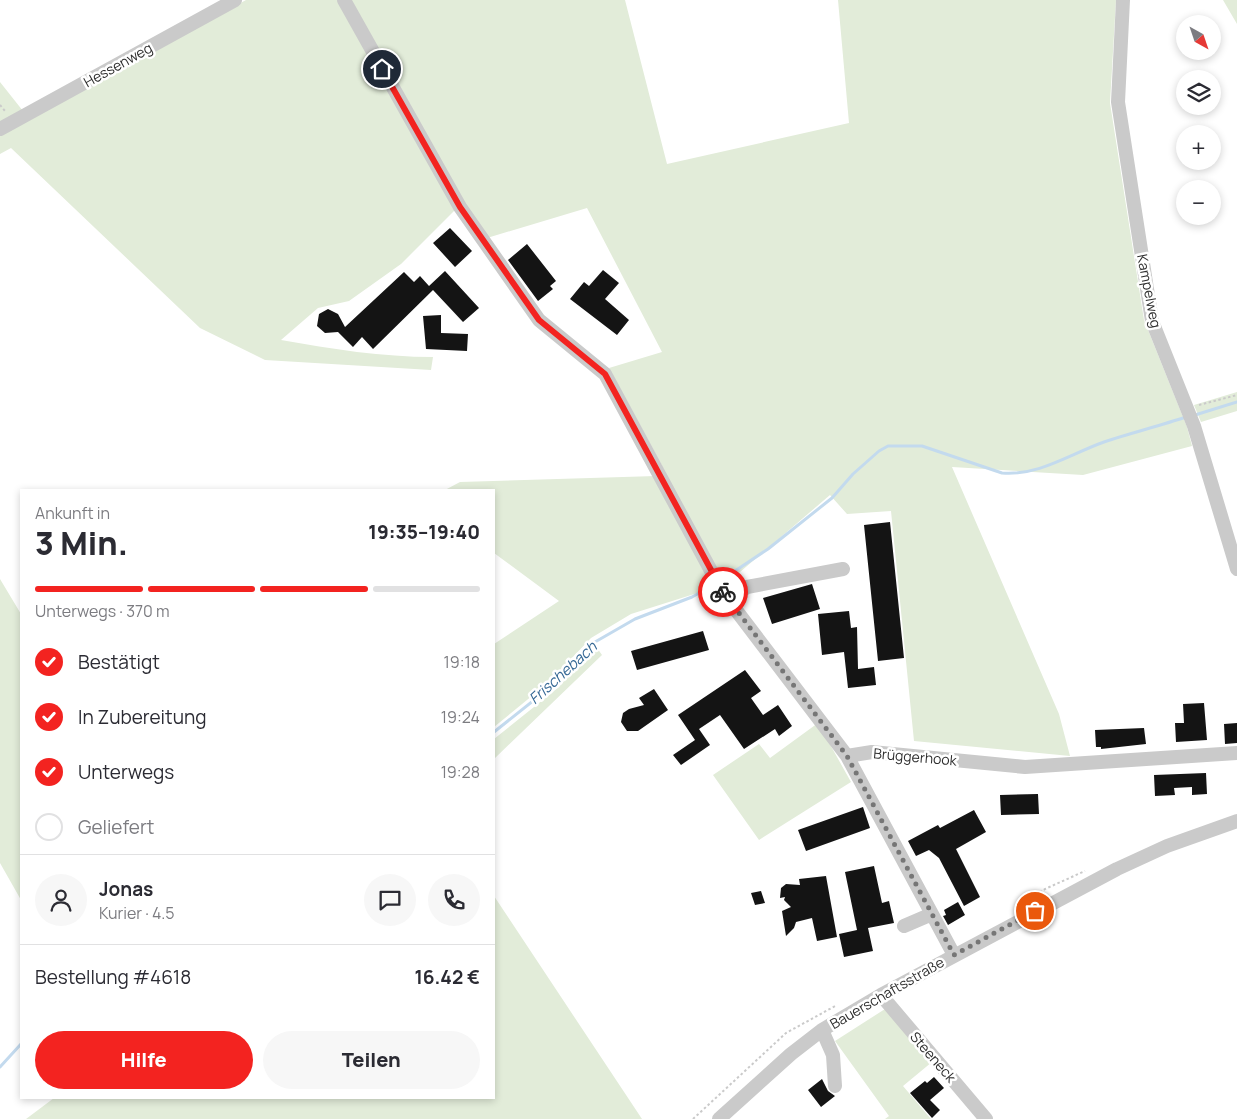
<!DOCTYPE html>
<html lang="de">
<head>
<meta charset="utf-8">
<style>
	:root { --surface:#fff; --page:#f7f7f7; --text:#2b2b33; --muted:#7c7c81; --line:#e1e1e2; --accent:#f32320 }
	body { margin:0; font-family:Manrope,sans-serif; background:var(--page); color:var(--text); height:100vh; display:flex; flex-direction:column; font-size:19px; white-space:nowrap }
	* { box-sizing:border-box; margin:0 }
	p { font-size:16px; color:var(--muted) }
	.icon { flex:none; width:28px; height:28px; fill:none; stroke:currentColor; stroke-width:2; stroke-linecap:round; stroke-linejoin:round }
	.map { position:relative; flex:1; overflow:hidden }
	.drawer { position:absolute; left:20px; top:489px; width:475px; height:610px; display:flex; flex-direction:column; background:var(--surface); border-radius:0px; box-shadow:0 2px 8px #0003 }
	.drawer>* { flex:none }
	.needle { width:32px; rotate:140deg }
	.fabs { position:absolute; left:1176px; top:15px; display:grid; gap:10px }
	.fabs a { display:grid; place-items:center; width:45px; height:45px; border-radius:50%; background:var(--surface); box-shadow:0 2px 8px #0003; font-size:25px }
	.pin { position:absolute; display:grid; place-items:center; width:42px; height:42px; color:#fff; margin:-21px; border:2px solid #fff; border-radius:50%; box-shadow:0 1px 5px #0007 }
	.courier { position:absolute; display:grid; place-items:center; width:50px; height:50px; margin:-25px; border:4px solid #f32320; border-radius:50%; background:#fff; color:#222; box-shadow:0 1px 6px #0007 }
	.overview em { font-style:normal; font-weight:800 }
	.overview div { display:flex; flex-direction:column-reverse }
	.overview { display:flex; align-items:center; justify-content:space-between; height:85px; padding:0 15px }
	h1 { font-size:32px; font-weight:800; line-height:38px }
	.bar { display:grid; grid-template-columns:repeat(4,1fr); gap:8px 5px; align-content:center; height:60px; padding:0 15px }
	.bar i { height:6px; border-radius:4px; background:var(--line) }
	.bar .active { background:var(--accent) }
	.bar p { grid-column:span 4 }
	.line { display:flex; align-items:center; gap:12px; padding:0 15px; border-top:1px solid var(--line) }
	.line div { flex:1 }
	.round { display:grid; place-items:center; flex:none; width:52px; height:52px; border-radius:26px; background:var(--page) }
	ol { padding:0 15px; list-style:none }
	li { display:flex; align-items:center; gap:15px; height:55px }
	li p { margin-inline-start:auto }
	li .icon { padding:5px; border-radius:50%; background:var(--accent); color:#fff; stroke-width:4 }
	li:last-child { color:var(--muted) }
	li i { width:28px; height:28px; border:2px solid var(--line); border-radius:50% }
	.cta { display:flex; gap:10px; margin-top:auto; padding:10px 15px }
	.cta a { flex:1; height:58px; border-radius:30px; background:var(--accent); color:#fff; font-size:20px; font-weight:800; line-height:58px; text-align:center }
	.cta a+a { background:var(--page); color:var(--text) }
	.map>svg:first-child { display:block }
</style>
</head>
<body>
<div class="map">
<svg width="1237" height="1119" viewBox="0 0 1237 1119">
	<rect width="100%" height="100%" fill="#fff"/>
	<path fill="#e2ecd9" d="M 246,0 L 339,0 L 457,208 L 401,264 L 349,301 L 318,308 L 281,340 C 332,349 382,357 433,357 L 431,370 L 265,360 L 200,328 L 11,148 L 0,154 L 0,136 Z
		M 350,0 L 625,0 L 667,164 L 849,123 L 838,0 L 1116,0 L 1110,103 L 1144,320 L 1187,427 L 1192,446 L 1083,475 L 952,467 L 1059,714 L 1070,756 L 914,741 L 891,511 L 847,514 L 830,495 L 726,584 L 631,614 L 591,638 L 549,682 L 494,727 L 494,644 L 559,601 L 494,553 L 494,490 L 445,490 L 460,482 L 656,476 L 666,473 L 609,368 L 662,352 L 587,208 L 487,238 L 461,199 Z
		M 1223,0 L 1237,0 L 1237,24 Z
		M 0,82 L 23,111 L 0,124 Z
		M 1237,392 L 1237,411 L 1201,422 L 1194,405 Z
		M 0,579 L 21,614 L 21,900 L 0,863 Z
		M 595,645 L 602,655 L 494,759 L 494,739 L 559,687 Z
		M 818,723 L 851,782 L 759,840 L 713,775 L 759,744 L 770,758 Z
		M 494,896 L 642,1119 L 26,1119 L 54,1098 L 494,1098 Z
		M 885,1009 L 932,1062 L 903,1086 L 931,1119 L 885,1119 L 889,1116 L 835,1041 Z"/>
	<g fill="none" stroke-linecap="round" stroke-linejoin="round">
		<path stroke="#c3daee" stroke-width="3" d="M 1195,415 L 1237,402
			M 726,577 L 768,549 L 832,498 L 853,474 L 879,451 L 888,446 L 922,446 L 1002,473 C 1039,476 1070,454 1104,442 C 1131,433 1159,426 1186,417
			M 494,732 L 558,681 L 595,642 L 635,619 L 692,597 L 710,587
			M 0,1067 L 21,1044"/>
	</g>
	<path fill="#141414" d="M 450,228 L 472,251 L 455,267 L 433,243 Z
		M 527,244 L 556,281 L 550,286 L 553,289 L 538,301 L 508,260 Z
		M 603,270 L 619,283 L 605,299 L 629,320 L 617,335 L 570,299 L 584,282 L 589,286 Z
		M 445,271 L 479,308 L 463,322 L 433,290 L 373,349 L 362,337 L 353,347 L 338,332 L 325,333 L 317,326 L 319,314 L 328,309 L 338,314 L 345,327 L 404,272 L 414,282 L 420,276 L 429,286 Z
		M 441,315 L 441,333 L 468,334 L 467,351 L 426,349 L 423,316 Z
		M 890,522 L 904,658 L 878,661 L 864,525 Z
		M 812,584 L 820,609 L 772,624 L 763,598 Z
		M 849,611 L 851,628 L 857,627 L 858,669 L 874,667 L 876,685 L 848,688 L 844,652 L 822,655 L 818,614 Z
		M 703,631 L 709,650 L 637,670 L 631,651 Z
		M 745,670 L 761,691 L 751,698 L 763,715 L 778,705 L 792,726 L 779,736 L 775,729 L 744,749 L 720,715 L 699,729 L 710,745 L 681,765 L 673,755 L 695,740 L 678,715 Z
		M 654,689 L 668,710 L 638,731 L 627,731 L 621,722 L 623,713 L 629,709 L 644,705 L 639,698 Z
		M 1204,703 L 1207,740 L 1176,742 L 1175,723 L 1184,723 L 1183,704 Z
		M 1237,723 L 1237,743 L 1225,744 L 1224,724 Z
		M 1144,728 L 1146,744 L 1101,749 L 1101,747 L 1096,747 L 1095,730 Z
		M 1206,773 L 1207,794 L 1192,795 L 1192,787 L 1174,788 L 1175,795 L 1155,796 L 1154,775 Z
		M 1038,794 L 1039,814 L 1001,815 L 1000,795 Z
		M 863,807 L 870,828 L 806,851 L 798,830 Z
		M 974,810 L 986,832 L 956,849 L 980,897 L 964,906 L 939,858 L 929,850 L 916,856 L 908,841 L 938,825 L 940,828 Z
		M 874,866 L 882,903 L 889,901 L 894,923 L 868,928 L 873,951 L 844,957 L 839,934 L 857,930 L 845,872 Z
		M 826,876 L 837,937 L 817,941 L 812,918 L 796,922 L 794,928 L 786,936 L 782,911 L 791,907 L 784,900 L 785,897 L 780,898 L 781,888 L 786,884 L 800,885 L 799,879 Z
		M 761,891 L 765,903 L 755,905 L 751,893 Z
		M 958,902 L 965,915 L 948,925 L 943,916 L 946,915 L 944,910 Z
		M 934,1077 L 944,1088 L 930,1100 L 940,1110 L 932,1118 L 910,1093 L 925,1081 L 927,1083 Z
		M 822,1079 L 828,1091 L 835,1096 L 821,1107 L 808,1090 Z"/>
	<g fill="none" stroke-linecap="round" stroke-linejoin="round">
		<path stroke="#cacaca" stroke-width="2" stroke-dasharray="2.5 2.5" stroke-linecap="butt" d="M 0,105 L 5,111
			M 1199,405 L 1237,395
			M 1032,899 L 1045,889 L 1085,871
			M 693,1119 L 786,1033 L 837,1005"/>
		<path stroke="#cacaca" stroke-width="14" d="M 344,0 L 460,207 L 539,320 L 605,374 L 723,593 L 847,756 L 872,752 L 1025,767 L 1237,753
			M 1123,0 L 1118,102 L 1152,321 L 1194,426 L 1237,569
			M 0,129 L 235,0
			M 728,599 L 747,587 L 843,569
			M 847,756 L 954,955
			M 904,926 L 932,914
			M 881,995 L 986,1119
			M 822,1030 L 833,1055 L 835,1086
			M 719,1119 L 791,1054 L 822,1030 L 881,995 L 1117,869 L 1167,846 L 1237,821"/>
	</g>
	<g fill="none" stroke-linecap="round" stroke-linejoin="round">
		<path stroke="#767676" stroke-width="5" stroke-dasharray="0 9" d="M 723,592 L 847,756 L 954,955 L 1035,911"/>
		<path stroke="#f32320" stroke-width="6" d="M 382,69 L 460,207 L 539,320 L 605,374 L 723,592"/>
	</g>
	<g text-anchor="middle" stroke-width="5" stroke-linejoin="round" paint-order="stroke">
		<g font-size="14" fill="#2d2d2d" stroke="#fff">
			<text transform="translate(118 65) rotate(-29)" y="5">Hessenweg</text>
			<text transform="translate(1149 291) rotate(79)" y="5">Kampelweg</text>
			<text transform="translate(915 757) rotate(5)" y="5">Brüggerhook</text>
			<text transform="translate(887 993) rotate(-30)" y="5">Bauerschaftsstraße</text>
			<text transform="translate(933 1057) rotate(49)" y="5">Steeneck</text>
		</g>
		<g font-size="15" font-style="italic" fill="#356895" stroke="#fff">
			<text transform="translate(563 673) rotate(-42)" y="5">Frischebach</text>
		</g>
	</g>
</svg>
<div class="fabs">
<a><svg class="needle" viewBox="-14 -14 28 28"><path d="M0-13l5 13h-10z" fill="#e53935"/><path d="M0 13l5-13h-10z" fill="#7c7c81"/></svg></a>
<a><svg class="icon" aria-label="layers" viewBox="0 0 24 24"><path d="M12 4l9 5-9 5-9-5zM3 14l9 5 9-5"/></svg></a>
<a>+</a>
<a>−</a>
</div>
<div class="pin" style="left:1035px;top:911px;background:#ea580c"><svg class="icon" aria-label="bag" viewBox="0 0 24 24"><path d="M5 8h14l-1 12H6zM9 8a3 3 0 0 1 6 0"/></svg></div>
<div class="pin" style="left:382px;top:69px;background:#1f2937"><svg class="icon" aria-label="home" viewBox="0 0 24 24"><path d="M3 11l9-7 9 7M6 9v11h12V9"/></svg></div>
<div class="courier" style="left:723px;top:592px"><svg class="icon" aria-label="bike" viewBox="0 0 24 24"><circle cx="6" cy="16" r="4"/><circle cx="18" cy="16" r="4"/><path d="M6 16l4-8h5l3 8M10 8l3 8H6M13 5h3"/></svg></div>
<section class="drawer">
<div class="overview"><div><h1>3 Min.</h1><p>Ankunft in</p></div><em>19:35–19:40</em></div>
<div class="bar"><i class="active"></i><i class="active"></i><i class="active"></i><i></i><p>Unterwegs · 370 m</p></div>
<ol>
<li><svg class="icon" aria-label="check" viewBox="0 0 24 24"><path d="M5 12l5 5 9-10"/></svg>Bestätigt<p>19:18</p></li>
<li><svg class="icon" aria-label="check" viewBox="0 0 24 24"><path d="M5 12l5 5 9-10"/></svg>In Zubereitung<p>19:24</p></li>
<li><svg class="icon" aria-label="check" viewBox="0 0 24 24"><path d="M5 12l5 5 9-10"/></svg>Unterwegs<p>19:28</p></li>
<li><i></i>Geliefert</li>
</ol>
<div class="line" style="height:90px"><a class="round"><svg class="icon" aria-label="person" viewBox="0 0 24 24"><circle cx="12" cy="8" r="4"/><path d="M4 21q1-7 8-7t8 7"/></svg></a><div><b>Jonas</b><p>Kurier · 4.5</p></div><a class="round"><svg class="icon" aria-label="chat" viewBox="0 0 24 24"><path d="M4 5h16v11H9l-5 4z"/></svg></a><a class="round"><svg class="icon" aria-label="phone" viewBox="0 0 24 24"><path d="M5 4h4l2 5-3 2q2 4 5 5l2-3 5 2v4C11 20 4 13 5 4z"/></svg></a></div>
<div class="line" style="height:65px"><div>Bestellung #4618</div><b>16.42 €</b></div>
<div class="cta"><a>Hilfe</a><a>Teilen</a></div>
</section>
</div>
</body>
</html>
